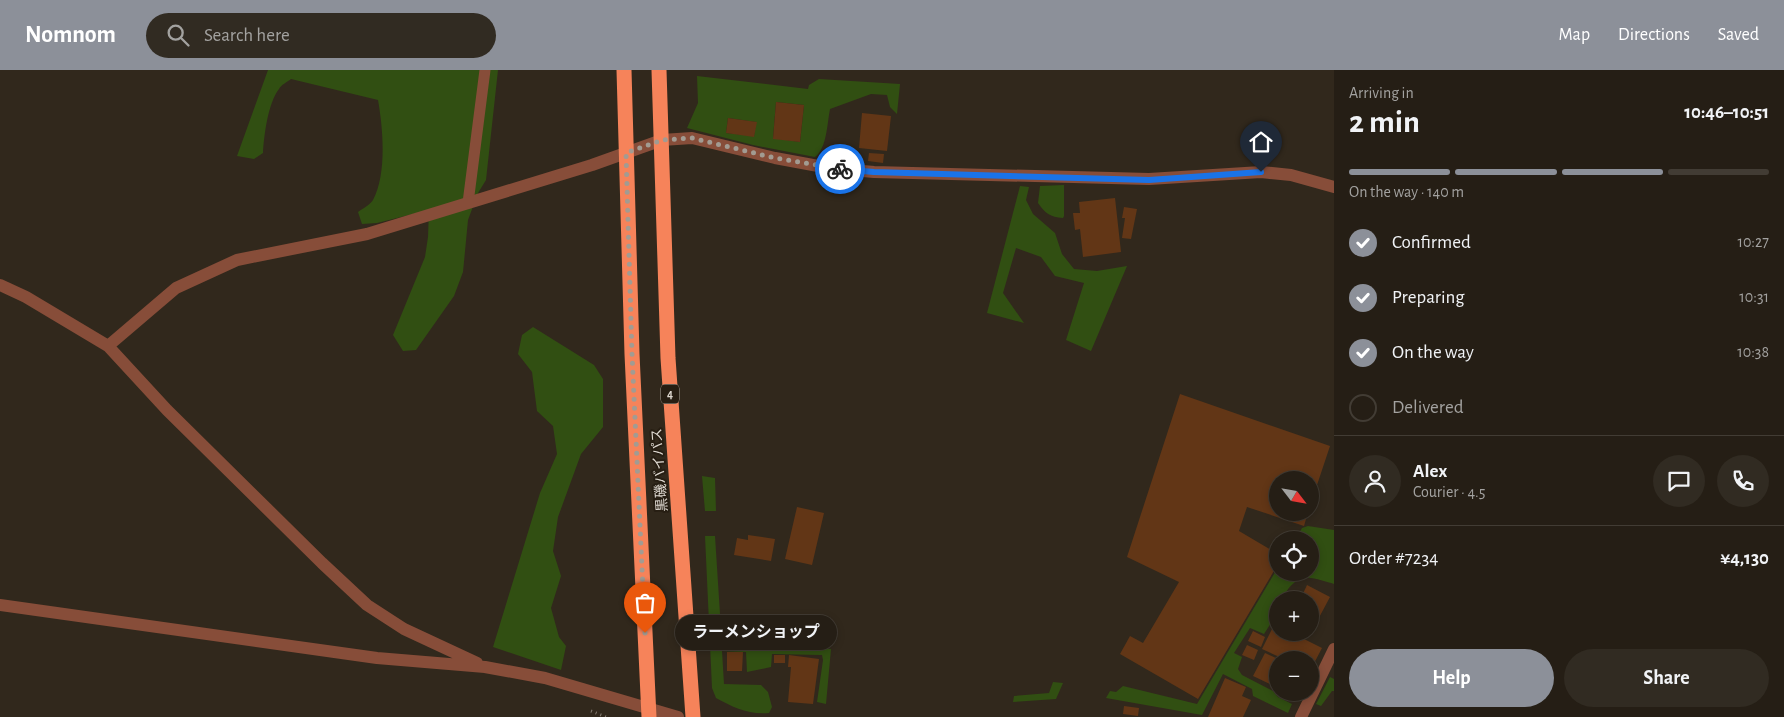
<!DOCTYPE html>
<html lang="en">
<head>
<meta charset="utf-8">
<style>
	:root { --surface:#251e15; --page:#312b22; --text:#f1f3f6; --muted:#a3a2a0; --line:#423c34; --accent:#8c9099 }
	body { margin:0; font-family:"Alegreya Sans","Noto Sans JP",sans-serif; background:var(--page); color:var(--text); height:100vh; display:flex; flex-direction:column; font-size:19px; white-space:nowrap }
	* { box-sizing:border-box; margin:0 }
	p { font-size:16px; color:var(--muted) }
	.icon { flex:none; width:28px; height:28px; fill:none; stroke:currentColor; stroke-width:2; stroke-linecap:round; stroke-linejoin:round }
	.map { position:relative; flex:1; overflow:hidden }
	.drawer { display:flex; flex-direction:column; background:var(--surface); width:450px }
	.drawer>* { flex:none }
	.needle { width:32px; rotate:121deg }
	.buttons { position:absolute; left:1269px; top:401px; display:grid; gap:10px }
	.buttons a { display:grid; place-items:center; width:50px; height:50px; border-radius:50%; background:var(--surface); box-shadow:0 2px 8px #0003,0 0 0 1px var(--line); font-size:25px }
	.pin { position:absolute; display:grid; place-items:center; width:42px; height:42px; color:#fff; margin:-51px -21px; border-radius:50% 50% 50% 0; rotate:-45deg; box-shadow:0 0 5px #0007 }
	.pin .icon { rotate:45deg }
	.courier { position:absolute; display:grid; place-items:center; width:50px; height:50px; margin:-25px; border:4px solid #1a73e8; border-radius:50%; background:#fff; color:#222; box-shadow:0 1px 6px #0007 }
	.bubble { position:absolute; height:35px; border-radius:18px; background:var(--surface); box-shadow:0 2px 8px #0003,0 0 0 1px var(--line); font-size:16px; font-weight:700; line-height:35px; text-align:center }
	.head em { font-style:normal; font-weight:700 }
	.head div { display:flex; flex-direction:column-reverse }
	.head { display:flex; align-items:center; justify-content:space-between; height:85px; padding:0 15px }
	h1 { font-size:32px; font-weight:700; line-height:38px }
	.bar { display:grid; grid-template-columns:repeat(4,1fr); gap:8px 5px; align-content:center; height:60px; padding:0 15px }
	.bar i { height:6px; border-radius:4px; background:var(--line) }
	.bar .active { background:var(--accent) }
	.bar p { grid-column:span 4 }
	.line { display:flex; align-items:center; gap:12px; padding:0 15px; border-top:1px solid var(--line) }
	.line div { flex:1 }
	.round { display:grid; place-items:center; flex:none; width:52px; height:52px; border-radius:26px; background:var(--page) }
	ol { padding:0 15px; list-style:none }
	li { display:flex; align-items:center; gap:15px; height:55px }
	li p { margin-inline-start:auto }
	li .icon { padding:5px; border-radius:50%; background:var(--accent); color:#fff; stroke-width:4 }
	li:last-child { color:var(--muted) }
	li i { width:28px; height:28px; border:2px solid var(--line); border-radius:50% }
	.button { display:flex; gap:10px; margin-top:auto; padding:10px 15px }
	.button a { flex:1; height:58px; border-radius:30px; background:var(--accent); color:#fff; font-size:20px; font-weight:700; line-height:58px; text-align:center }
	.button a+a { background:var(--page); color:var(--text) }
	header { display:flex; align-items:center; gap:30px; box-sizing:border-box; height:70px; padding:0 25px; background:var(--accent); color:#fff }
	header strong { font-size:24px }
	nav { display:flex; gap:28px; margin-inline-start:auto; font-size:18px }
	.search { width:350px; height:45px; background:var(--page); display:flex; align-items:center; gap:12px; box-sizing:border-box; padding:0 18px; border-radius:28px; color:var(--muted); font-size:19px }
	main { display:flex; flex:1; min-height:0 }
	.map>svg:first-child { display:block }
</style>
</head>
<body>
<header>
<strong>Nomnom</strong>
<div class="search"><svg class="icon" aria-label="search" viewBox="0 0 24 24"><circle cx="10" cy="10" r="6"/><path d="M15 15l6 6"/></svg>Search here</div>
<nav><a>Map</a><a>Directions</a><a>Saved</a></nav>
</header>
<main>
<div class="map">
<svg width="1334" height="647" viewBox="0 0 1334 647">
	<rect width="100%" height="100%" fill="#31281c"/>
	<path fill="#314f12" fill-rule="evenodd" d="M 268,0 L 498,0 L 486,110 L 478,123 L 468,150 L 463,202 L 454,226 L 416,280 L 403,281 L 393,265 L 425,187 L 428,167 L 429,140 L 377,153 L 362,154 L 358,142 C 362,139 370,135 373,130 C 387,104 383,58 378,30 L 291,9 C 287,12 281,15 279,19 C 268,33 264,65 263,83 L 254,89 L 237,86 Z
		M 697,6 L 808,19 L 809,15 L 819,9 L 900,14 L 897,44 L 890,37 L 887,25 L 871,24 L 830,39 C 827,54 827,78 815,87 L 753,75 L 687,58 L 698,33 ZM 776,32 L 804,35 L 800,72 L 773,68 ZM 728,48 L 756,52 L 754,66 L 726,63 Z
		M 1064,115 L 1064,146 L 1063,148 C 1050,147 1045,143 1038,133 L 1040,116 Z
		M 1020,116 L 1029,117 L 1026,130 L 1033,144 L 1055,163 L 1062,184 L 1074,199 L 1097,201 L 1127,196 L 1091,281 L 1066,270 L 1084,213 L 1055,206 L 1041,187 L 1016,178 L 1003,223 L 1024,253 L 987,243 Z
		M 533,257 L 594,295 L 603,309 L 603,357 L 581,384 L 558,447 L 553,481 L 561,506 L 551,538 L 559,567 L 566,576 L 561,600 L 493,577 L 540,423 L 557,384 L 553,356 L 537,341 L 532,302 L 518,284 L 522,265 Z
		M 702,406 L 715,408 L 716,441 L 705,441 Z
		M 1308,456 L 1334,460 L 1334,514 C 1326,512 1314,507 1305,508 C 1295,509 1285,520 1283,530 L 1278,530 L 1277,553 L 1271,553 L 1264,564 L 1250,558 L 1234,583 L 1242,587 L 1238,599 L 1242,605 L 1273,621 L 1278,627 L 1292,634 L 1288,643 L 1253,626 L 1252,619 L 1223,604 L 1202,645 L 1106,628 L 1110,621 L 1116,622 L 1123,616 L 1197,634 L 1277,499 L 1278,502 L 1310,502 L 1310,470 L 1295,470 L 1302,458 Z
		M 705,466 L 715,466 L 722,575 L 723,574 L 831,579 L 826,634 L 817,632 L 823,590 L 822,585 L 772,584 L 771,597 L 747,602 L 746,582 L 722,581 L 724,614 L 761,615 L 768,622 L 772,637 L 769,643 C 748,645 733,637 716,628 L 712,618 Z
		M 1330,607 L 1334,609 L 1334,621 L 1332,621 L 1321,636 L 1316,634 Z
		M 1053,612 L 1063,613 L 1056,629 L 1013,632 L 1014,626 L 1049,623 Z"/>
	<path fill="#623616" d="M 776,32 L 804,35 L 800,72 L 773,69 Z
		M 862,43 L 891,46 L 887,81 L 859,78 Z
		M 728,48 L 757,52 L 754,67 L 726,63 Z
		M 869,83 L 884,84 L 883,93 L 868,91 Z
		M 1115,128 L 1121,182 L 1083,187 L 1080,159 L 1075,160 L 1073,143 L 1080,143 L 1079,132 Z
		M 1124,137 L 1137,139 L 1131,169 L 1122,168 L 1125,148 L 1122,148 Z
		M 1180,324 L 1330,376 L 1310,436 L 1310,410 L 1278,410 L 1278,442 L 1308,442 L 1304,456 L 1247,437 L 1239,461 L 1278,484 L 1278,494 L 1198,629 L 1120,584 L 1130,566 L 1143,573 L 1179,512 L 1127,487 Z
		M 797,437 L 824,443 L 812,495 L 785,489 Z
		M 748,465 L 775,469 L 771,491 L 734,485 L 737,468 L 748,470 Z
		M 1307,515 L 1330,527 L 1314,557 L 1310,555 L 1310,530 L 1300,530 Z
		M 1274,555 L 1278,556 L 1278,562 L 1290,562 L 1322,578 L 1310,601 L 1310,590 L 1286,590 L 1262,579 Z
		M 1253,561 L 1265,567 L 1261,577 L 1248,571 Z
		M 1247,575 L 1258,580 L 1254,590 L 1242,585 Z
		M 727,582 L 743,582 L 742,601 L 727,601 Z
		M 1265,583 L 1278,589 L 1278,618 L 1253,606 Z
		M 774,585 L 785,585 L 785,593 L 774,593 Z
		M 789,585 L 819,589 L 813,634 L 788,632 L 791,597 L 788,597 Z
		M 1225,608 L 1246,617 L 1242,626 L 1251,630 L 1243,647 L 1208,647 Z
		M 1124,636 L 1139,638 L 1138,646 L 1123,644 Z"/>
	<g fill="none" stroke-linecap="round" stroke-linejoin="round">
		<path stroke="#847c72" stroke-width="3" stroke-dasharray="1 4" stroke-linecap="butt" d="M 591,641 L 606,647"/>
		<path stroke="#874d39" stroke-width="11" d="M 468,133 L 485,0"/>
		<path stroke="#874d39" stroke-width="12" d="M 0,215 L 26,227 L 108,276 L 167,340 L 322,493 L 367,535 L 404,559 L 477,593
			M 108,276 L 176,218 L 237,190 L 367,164 L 592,95 L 662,70 L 692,68 L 775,88 L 829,98 L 874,102 L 1149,109 L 1261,102 L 1291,105 L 1334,117
			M 0,535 L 377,588 L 485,597 L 545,608 L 678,647
			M 1301,647 L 1334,579"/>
		<path stroke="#f6835a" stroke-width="15" d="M 624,0 L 632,284 L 649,647
			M 659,0 L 668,288 L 693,647"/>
	</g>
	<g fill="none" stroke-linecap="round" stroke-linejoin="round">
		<path stroke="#a29b92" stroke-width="5" stroke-dasharray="0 9" d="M 645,563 L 632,284 L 626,83 L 662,70 L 692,68 L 775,88 L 840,99"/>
		<path stroke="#1a73e8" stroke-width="6" d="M 840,99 L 874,102 L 1149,110 L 1261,102"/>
	</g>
	<g text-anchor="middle" stroke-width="4" stroke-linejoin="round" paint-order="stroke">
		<rect fill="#271e13" stroke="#a8a198" stroke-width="1" x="661" y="314.5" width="18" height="19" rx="4"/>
		<g font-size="12" font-weight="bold" fill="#dfd9d1">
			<text x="670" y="328">4</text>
		</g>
		<g font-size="14" fill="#dfd9d1" stroke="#271e13">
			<text transform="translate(659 400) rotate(-94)" y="5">黒磯バイパス</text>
		</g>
	</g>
</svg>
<div class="buttons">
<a><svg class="needle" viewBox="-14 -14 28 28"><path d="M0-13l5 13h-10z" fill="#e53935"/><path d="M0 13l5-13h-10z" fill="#a3a2a0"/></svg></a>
<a><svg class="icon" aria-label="locate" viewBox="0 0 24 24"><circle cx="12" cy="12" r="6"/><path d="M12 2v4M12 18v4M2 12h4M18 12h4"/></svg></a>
<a>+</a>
<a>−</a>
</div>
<div class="pin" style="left:645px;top:563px;background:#ea580c"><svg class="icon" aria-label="bag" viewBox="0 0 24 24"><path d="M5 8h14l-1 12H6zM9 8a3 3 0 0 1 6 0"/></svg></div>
<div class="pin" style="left:1261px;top:102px;background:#1f2937"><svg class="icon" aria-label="home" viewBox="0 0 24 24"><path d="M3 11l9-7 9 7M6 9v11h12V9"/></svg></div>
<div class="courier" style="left:840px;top:99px"><svg class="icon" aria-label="bike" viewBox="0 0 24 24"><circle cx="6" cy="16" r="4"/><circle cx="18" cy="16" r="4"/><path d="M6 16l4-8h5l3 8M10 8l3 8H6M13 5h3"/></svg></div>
<div class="bubble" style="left:675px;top:545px;width:162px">ラーメンショップ</div>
</div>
<section class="drawer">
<div class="head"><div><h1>2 min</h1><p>Arriving in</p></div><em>10:46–10:51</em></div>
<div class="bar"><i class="active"></i><i class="active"></i><i class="active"></i><i></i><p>On the way · 140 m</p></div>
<ol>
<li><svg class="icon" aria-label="check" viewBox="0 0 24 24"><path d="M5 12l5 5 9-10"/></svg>Confirmed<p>10:27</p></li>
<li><svg class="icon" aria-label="check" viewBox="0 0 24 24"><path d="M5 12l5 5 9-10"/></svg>Preparing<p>10:31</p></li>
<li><svg class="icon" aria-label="check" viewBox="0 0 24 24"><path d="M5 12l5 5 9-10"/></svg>On the way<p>10:38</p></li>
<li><i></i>Delivered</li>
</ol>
<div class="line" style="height:90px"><a class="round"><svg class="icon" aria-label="person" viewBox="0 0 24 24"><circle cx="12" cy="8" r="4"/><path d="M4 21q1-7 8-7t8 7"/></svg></a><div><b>Alex</b><p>Courier · 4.5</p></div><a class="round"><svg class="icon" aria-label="chat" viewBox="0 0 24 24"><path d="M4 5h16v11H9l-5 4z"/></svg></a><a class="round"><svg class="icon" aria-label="phone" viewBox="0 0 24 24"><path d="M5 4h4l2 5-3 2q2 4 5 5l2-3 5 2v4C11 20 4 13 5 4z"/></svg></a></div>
<div class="line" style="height:65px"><div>Order #7234</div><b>¥4,130</b></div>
<div class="button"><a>Help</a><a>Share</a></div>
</section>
</main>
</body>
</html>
